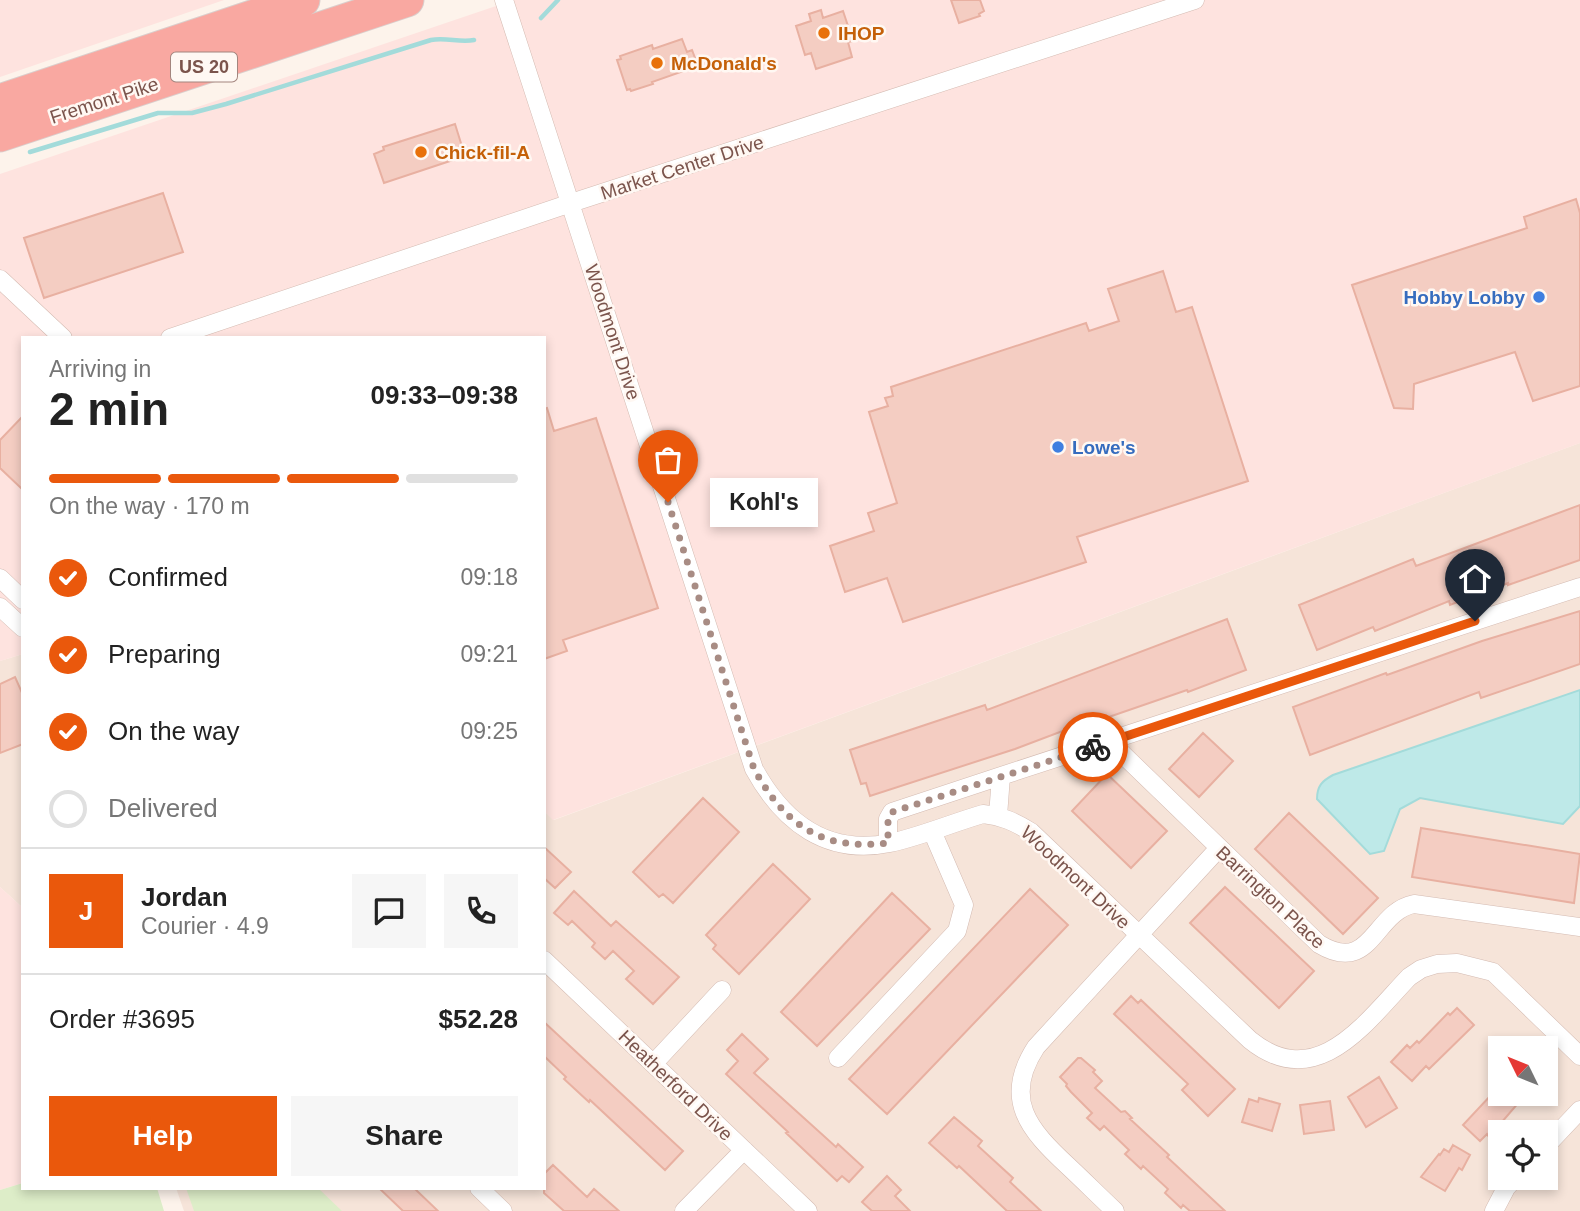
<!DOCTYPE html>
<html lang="en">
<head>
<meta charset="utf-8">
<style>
	:root { --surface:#fff; --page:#f6f6f6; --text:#222; --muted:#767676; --line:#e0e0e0; --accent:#ea580c }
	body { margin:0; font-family:Helvetica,sans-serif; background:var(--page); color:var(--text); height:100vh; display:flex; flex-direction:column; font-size:26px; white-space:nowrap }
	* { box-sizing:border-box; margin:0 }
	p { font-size:23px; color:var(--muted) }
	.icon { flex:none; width:38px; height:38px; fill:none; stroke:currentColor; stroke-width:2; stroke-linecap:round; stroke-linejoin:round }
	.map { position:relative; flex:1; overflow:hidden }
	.details { position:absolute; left:21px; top:336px; width:525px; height:854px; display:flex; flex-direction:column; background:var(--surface); border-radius:0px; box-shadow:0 4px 10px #0003 }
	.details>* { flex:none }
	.needle { width:46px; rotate:313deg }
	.fabs { position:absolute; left:1488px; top:1036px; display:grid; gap:14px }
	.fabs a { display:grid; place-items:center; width:70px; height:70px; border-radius:0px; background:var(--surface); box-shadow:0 4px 10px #0003; font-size:35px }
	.pin { position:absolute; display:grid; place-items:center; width:60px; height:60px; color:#fff; margin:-72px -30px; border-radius:50% 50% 50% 0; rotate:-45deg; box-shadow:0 0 7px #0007 }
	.pin .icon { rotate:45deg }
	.courier { position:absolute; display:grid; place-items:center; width:70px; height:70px; margin:-35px; border:5px solid #ea580c; border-radius:50%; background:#fff; color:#222; box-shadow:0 2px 9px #0007 }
	.bubble { position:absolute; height:49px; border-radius:0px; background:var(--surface); box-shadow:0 4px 10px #0003; font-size:23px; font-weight:700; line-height:49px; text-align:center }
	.overview em { font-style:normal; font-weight:700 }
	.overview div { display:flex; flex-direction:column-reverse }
	.overview { display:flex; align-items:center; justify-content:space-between; height:119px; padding:0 28px }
	h1 { font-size:46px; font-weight:700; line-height:52px }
	.bar { display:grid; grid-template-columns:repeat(4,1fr); gap:10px 7px; align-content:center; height:84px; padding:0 28px }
	.bar i { height:9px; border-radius:5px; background:var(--line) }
	.bar .active { background:var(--accent) }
	.bar p { grid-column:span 4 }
	.line { display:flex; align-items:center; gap:18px; padding:0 28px; border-top:2px solid var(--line) }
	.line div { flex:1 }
	.round { display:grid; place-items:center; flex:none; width:74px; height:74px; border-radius:0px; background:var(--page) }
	ol { padding:0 28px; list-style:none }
	li { display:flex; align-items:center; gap:21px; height:77px }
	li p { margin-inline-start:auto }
	li .icon { padding:7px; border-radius:50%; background:var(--accent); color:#fff; stroke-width:4 }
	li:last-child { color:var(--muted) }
	li i { width:38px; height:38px; border:4px solid var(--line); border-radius:50% }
	.cta { display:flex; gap:14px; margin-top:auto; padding:14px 28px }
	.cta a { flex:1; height:80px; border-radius:0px; background:var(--accent); color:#fff; font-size:28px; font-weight:700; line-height:80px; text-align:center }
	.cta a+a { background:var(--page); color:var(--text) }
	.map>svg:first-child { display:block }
</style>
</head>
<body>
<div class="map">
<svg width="1580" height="1211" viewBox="0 0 1580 1211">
	<rect width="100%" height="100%" fill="#fdf3eb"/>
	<path fill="#f6e4d9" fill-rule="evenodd" d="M 1580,443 L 1580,1211 L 184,1211 L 176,1188 L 544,1188 L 544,811 L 554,820 ZM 1500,1048 L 1545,1048 L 1545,1094 L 1500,1094 ZM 1500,1132 L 1545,1132 L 1545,1178 L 1500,1178 Z
		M 23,654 L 23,908 L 0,887 L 0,661 Z"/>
	<path fill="#fee3df" d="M 0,0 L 224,0 L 0,77 Z
		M 514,0 L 1580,0 L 1580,443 L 553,820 L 544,811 L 544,338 L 23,338 L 23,654 L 0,661 L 0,174 Z
		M 0,887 L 23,908 L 23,1183 L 0,1190 Z"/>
	<path fill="#ddedc8" d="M 23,1183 L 23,1188 L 157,1188 L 164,1211 L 0,1211 L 0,1190 Z
		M 186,1188 L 318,1188 L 342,1211 L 194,1211 Z"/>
	<path fill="#bee9e8" stroke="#a3dbda" stroke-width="2" d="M 1580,690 L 1580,806 L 1563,824 L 1420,798 L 1400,809 L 1384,851 L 1370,854 L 1317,799 C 1317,786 1322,781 1333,775 Z"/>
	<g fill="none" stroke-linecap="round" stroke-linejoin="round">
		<path stroke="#a3dbda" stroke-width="4.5" d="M 541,18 L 558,0
			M 30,152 L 158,113 L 192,113 L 226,104 L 431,40 C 446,37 460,43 474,40"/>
	</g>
	<path fill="#f4cdc2" stroke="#e8b0a1" stroke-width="2" d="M 951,0 L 980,0 L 984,11 L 979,14 L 980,16 L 959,23 Z
		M 821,10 L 823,18 L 843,11 L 853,41 L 848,42 L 852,57 L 816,69 L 811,53 L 805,55 L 796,26 L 811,21 L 809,14 Z
		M 682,39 L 687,52 L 692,50 L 698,66 L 652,82 L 653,84 L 631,91 L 630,89 L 627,90 L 617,60 L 621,59 L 620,56 L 652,45 L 653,49 Z
		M 455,124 L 465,156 L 384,183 L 374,154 L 384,150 L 383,147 Z
		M 163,193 L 183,252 L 44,298 L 24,238 Z
		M 1576,199 L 1580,213 L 1580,386 L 1533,401 L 1515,352 L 1414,384 L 1413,409 L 1394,408 L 1352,285 L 1527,228 L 1524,217 Z
		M 1163,271 L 1176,312 L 1192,307 L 1248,481 L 1077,537 L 1086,562 L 903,622 L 887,578 L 845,592 L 830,546 L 874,531 L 868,513 L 897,503 L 869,412 L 888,406 L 885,398 L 893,396 L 891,387 L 1086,323 L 1089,331 L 1119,321 L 1108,289 Z
		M 547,408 L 554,431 L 596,418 L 658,608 L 563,640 L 567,651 L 544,659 L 544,409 Z
		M 23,416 L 23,490 L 0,468 L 0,440 Z
		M 1580,505 L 1580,560 L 1508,585 L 1508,583 L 1450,605 L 1449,601 L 1375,631 L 1373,627 L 1317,650 L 1299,605 L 1413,559 L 1416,566 Z
		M 1580,611 L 1580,664 L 1481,698 L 1479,692 L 1310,755 L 1293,707 L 1386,673 L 1387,675 L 1482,641 Z
		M 1227,619 L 1246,670 L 1188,692 L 1187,690 L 1074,729 L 1073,727 L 1015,749 L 870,796 L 866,783 L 861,784 L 850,750 L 985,705 L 987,710 Z
		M 15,677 L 23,695 L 23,744 L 0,753 L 0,684 Z
		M 1203,733 L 1233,761 L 1199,797 L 1169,769 Z
		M 1107,774 L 1167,831 L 1131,868 L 1072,811 Z
		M 703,798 L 739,832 L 673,903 L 663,894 L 659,897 L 633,872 Z
		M 1289,813 L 1378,898 L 1343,934 L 1255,849 Z
		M 1421,828 L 1580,854 L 1574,903 L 1412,877 Z
		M 544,847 L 571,872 L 555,888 L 544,878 Z
		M 773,864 L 810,899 L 739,974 L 713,949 L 716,945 L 706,935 Z
		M 1225,887 L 1314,971 L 1279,1008 L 1190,923 Z
		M 1030,889 L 1068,925 L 887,1114 L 849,1079 Z
		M 574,891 L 611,926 L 616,921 L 679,977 L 653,1004 L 626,979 L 634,971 L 613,951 L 605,959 L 592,947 L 595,943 L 572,921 L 568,925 L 554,913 Z
		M 892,893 L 930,929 L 817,1046 L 781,1012 Z
		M 1131,996 L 1138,1003 L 1141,1000 L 1235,1089 L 1208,1116 L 1182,1090 L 1188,1084 L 1114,1014 Z
		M 1457,1008 L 1474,1025 L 1429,1069 L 1426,1066 L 1412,1081 L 1391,1062 L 1407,1045 L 1410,1048 L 1417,1041 L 1419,1043 L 1448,1013 L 1450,1015 Z
		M 544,1022 L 683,1151 L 665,1170 L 590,1100 L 589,1102 L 564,1079 L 566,1077 L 544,1056 Z
		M 742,1034 L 768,1059 L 754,1073 L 836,1147 L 838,1144 L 863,1167 L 849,1182 L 842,1176 L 837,1181 L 786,1133 L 788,1132 L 726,1074 L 738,1061 L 727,1050 Z
		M 1078,1058 L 1081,1058 L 1095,1070 L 1093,1072 L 1102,1081 L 1095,1088 L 1121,1112 L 1125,1111 L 1132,1118 L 1130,1119 L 1169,1155 L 1167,1157 L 1225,1211 L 1190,1211 L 1183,1205 L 1181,1208 L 1165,1193 L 1168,1189 L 1143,1166 L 1141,1169 L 1125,1154 L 1129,1150 L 1104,1126 L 1100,1130 L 1087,1118 L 1092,1113 L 1071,1092 L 1066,1086 L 1067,1084 L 1060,1077 Z
		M 1379,1077 L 1397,1108 L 1366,1127 L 1348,1097 Z
		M 1492,1094 L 1526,1094 L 1489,1137 L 1487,1134 L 1480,1141 L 1463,1125 Z
		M 1259,1098 L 1280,1104 L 1272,1131 L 1242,1122 L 1249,1099 L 1258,1102 Z
		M 1330,1101 L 1334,1130 L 1304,1134 L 1300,1105 Z
		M 954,1117 L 982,1141 L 978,1146 L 1013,1178 L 1010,1182 L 1041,1211 L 1007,1211 L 959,1166 L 957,1168 L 929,1143 Z
		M 1453,1145 L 1470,1155 L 1462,1170 L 1459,1168 L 1445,1191 L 1421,1177 L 1439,1154 L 1440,1155 L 1444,1149 L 1449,1152 Z
		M 553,1165 L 587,1197 L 594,1189 L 619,1211 L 564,1211 L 544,1193 L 544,1174 Z
		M 887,1176 L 901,1190 L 895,1196 L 910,1211 L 872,1211 L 862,1202 Z
		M 379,1188 L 414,1188 L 438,1211 L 403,1211 Z"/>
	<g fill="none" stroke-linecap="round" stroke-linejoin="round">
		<g stroke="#d4bbb2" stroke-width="19">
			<path id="street" d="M 504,0 L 754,769 C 783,822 827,856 890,843 C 922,836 952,823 983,814 C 1002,816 1015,822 1031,832 L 1250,1040 C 1317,1094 1366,1022 1409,977 L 1421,969 L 1437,964 L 1457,963 L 1493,972 L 1580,1056
				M 0,279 L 63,338
				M 170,338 L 571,203 L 1195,0
				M 0,578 L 23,600
				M 0,607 L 23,628
				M 1109,741 L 1319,944 C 1372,976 1373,912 1414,904 L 1580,927
				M 998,816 L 1001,776 L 1580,587
				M 888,843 L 888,819 L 892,812 L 1001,776
				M 544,960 L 808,1211
				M 838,1058 L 957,931 L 964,905 L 932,831
				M 654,1063 L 722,990
				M 1545,1147 L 1580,1110
				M 479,1188 L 503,1211
				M 684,1211 L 744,1150
				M 1115,1211 C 1099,1196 1084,1181 1068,1166 C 1029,1130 1002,1099 1036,1047 L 1219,848
				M 1494,1211 L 1506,1188 L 1515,1178"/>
		</g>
		<g stroke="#dacfcd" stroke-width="35">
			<path id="highway" d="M 0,101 L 303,0
				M 0,135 L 407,0"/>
		</g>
		<use href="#street" stroke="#fff" stroke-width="18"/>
		<use href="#highway" stroke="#f9a8a1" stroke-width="33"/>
	</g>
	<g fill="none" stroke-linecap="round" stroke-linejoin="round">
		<path stroke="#a88c84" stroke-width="7" stroke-dasharray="0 12.6" d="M 668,502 L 754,769 C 786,826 822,851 888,843 L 888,819 L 892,812 L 1093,747"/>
		<path stroke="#ea580c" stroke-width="9" d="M 1093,747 L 1475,621"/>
	</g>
	<g fill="#e8710a" stroke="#fff8f3" stroke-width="2.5">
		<circle cx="824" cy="33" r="7"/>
		<circle cx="657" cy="63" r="7"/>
		<circle cx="421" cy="152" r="7"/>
	</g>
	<g fill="#3f7fe0" stroke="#fff8f3" stroke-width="2.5">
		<circle cx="1539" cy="297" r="7"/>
		<circle cx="1058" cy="447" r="7"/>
	</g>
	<g text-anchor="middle" stroke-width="5" stroke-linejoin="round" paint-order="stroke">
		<rect fill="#fff8f3" stroke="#a3857e" stroke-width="2" x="171" y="52.5" width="66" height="29" rx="5"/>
		<g font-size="18" font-weight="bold" fill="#7b544c">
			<text x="204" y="73">US 20</text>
		</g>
		<g font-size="19" font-weight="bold" fill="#c56008" stroke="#fff8f3" text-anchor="start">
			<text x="838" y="40">IHOP</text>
			<text x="671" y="70">McDonald's</text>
			<text x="435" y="159">Chick-fil-A</text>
		</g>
		<g font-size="19" fill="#7b544c" stroke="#fff8f3">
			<text transform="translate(104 100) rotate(-18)" y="7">Fremont Pike</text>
			<text transform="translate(682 167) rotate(-18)" y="7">Market Center Drive</text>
			<text transform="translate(613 332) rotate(72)" y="7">Woodmont Drive</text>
			<text transform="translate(1076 877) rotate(43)" y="7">Woodmont Drive</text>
			<text transform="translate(1271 897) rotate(43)" y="7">Barrington Place</text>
			<text transform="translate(676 1085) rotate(44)" y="7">Heatherford Drive</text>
		</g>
		<g font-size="19" font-weight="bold" fill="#366cbe" stroke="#fff8f3" text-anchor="end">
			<text x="1525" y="304">Hobby Lobby</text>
			<text x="1072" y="454" text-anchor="start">Lowe's</text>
		</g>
	</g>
</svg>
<div class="fabs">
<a><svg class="needle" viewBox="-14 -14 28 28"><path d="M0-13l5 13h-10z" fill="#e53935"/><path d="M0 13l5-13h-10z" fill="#767676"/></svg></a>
<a><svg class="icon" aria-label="locate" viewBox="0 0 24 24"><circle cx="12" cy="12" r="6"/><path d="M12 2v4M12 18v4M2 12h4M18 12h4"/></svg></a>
</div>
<div class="pin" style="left:668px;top:502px;background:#ea580c"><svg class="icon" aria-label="bag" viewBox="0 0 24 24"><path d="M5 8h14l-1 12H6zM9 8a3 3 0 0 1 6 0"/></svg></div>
<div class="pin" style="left:1475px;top:621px;background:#1f2937"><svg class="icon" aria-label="home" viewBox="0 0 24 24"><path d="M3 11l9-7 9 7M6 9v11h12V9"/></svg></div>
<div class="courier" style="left:1093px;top:747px"><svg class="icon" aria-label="bike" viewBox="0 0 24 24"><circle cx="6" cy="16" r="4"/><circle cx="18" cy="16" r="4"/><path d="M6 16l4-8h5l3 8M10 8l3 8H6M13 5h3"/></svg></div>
<div class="bubble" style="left:710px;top:478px;width:108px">Kohl's</div>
<section class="details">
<div class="overview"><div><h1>2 min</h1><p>Arriving in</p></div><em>09:33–09:38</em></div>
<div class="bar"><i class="active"></i><i class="active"></i><i class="active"></i><i></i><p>On the way · 170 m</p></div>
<ol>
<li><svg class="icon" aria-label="check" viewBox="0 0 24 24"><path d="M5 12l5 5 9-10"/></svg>Confirmed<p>09:18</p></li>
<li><svg class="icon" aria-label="check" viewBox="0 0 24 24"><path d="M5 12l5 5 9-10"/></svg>Preparing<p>09:21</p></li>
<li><svg class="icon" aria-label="check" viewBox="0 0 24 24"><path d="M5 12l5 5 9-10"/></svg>On the way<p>09:25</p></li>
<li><i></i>Delivered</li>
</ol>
<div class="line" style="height:126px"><b class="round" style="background:var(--accent);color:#fff">J</b><div><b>Jordan</b><p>Courier · 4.9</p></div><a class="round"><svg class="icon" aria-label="chat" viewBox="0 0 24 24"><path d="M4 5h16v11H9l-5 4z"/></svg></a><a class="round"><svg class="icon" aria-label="phone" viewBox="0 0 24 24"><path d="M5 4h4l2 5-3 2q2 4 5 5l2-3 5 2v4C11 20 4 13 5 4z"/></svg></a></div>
<div class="line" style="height:91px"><div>Order #3695</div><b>$52.28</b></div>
<div class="cta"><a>Help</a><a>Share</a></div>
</section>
</div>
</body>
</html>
